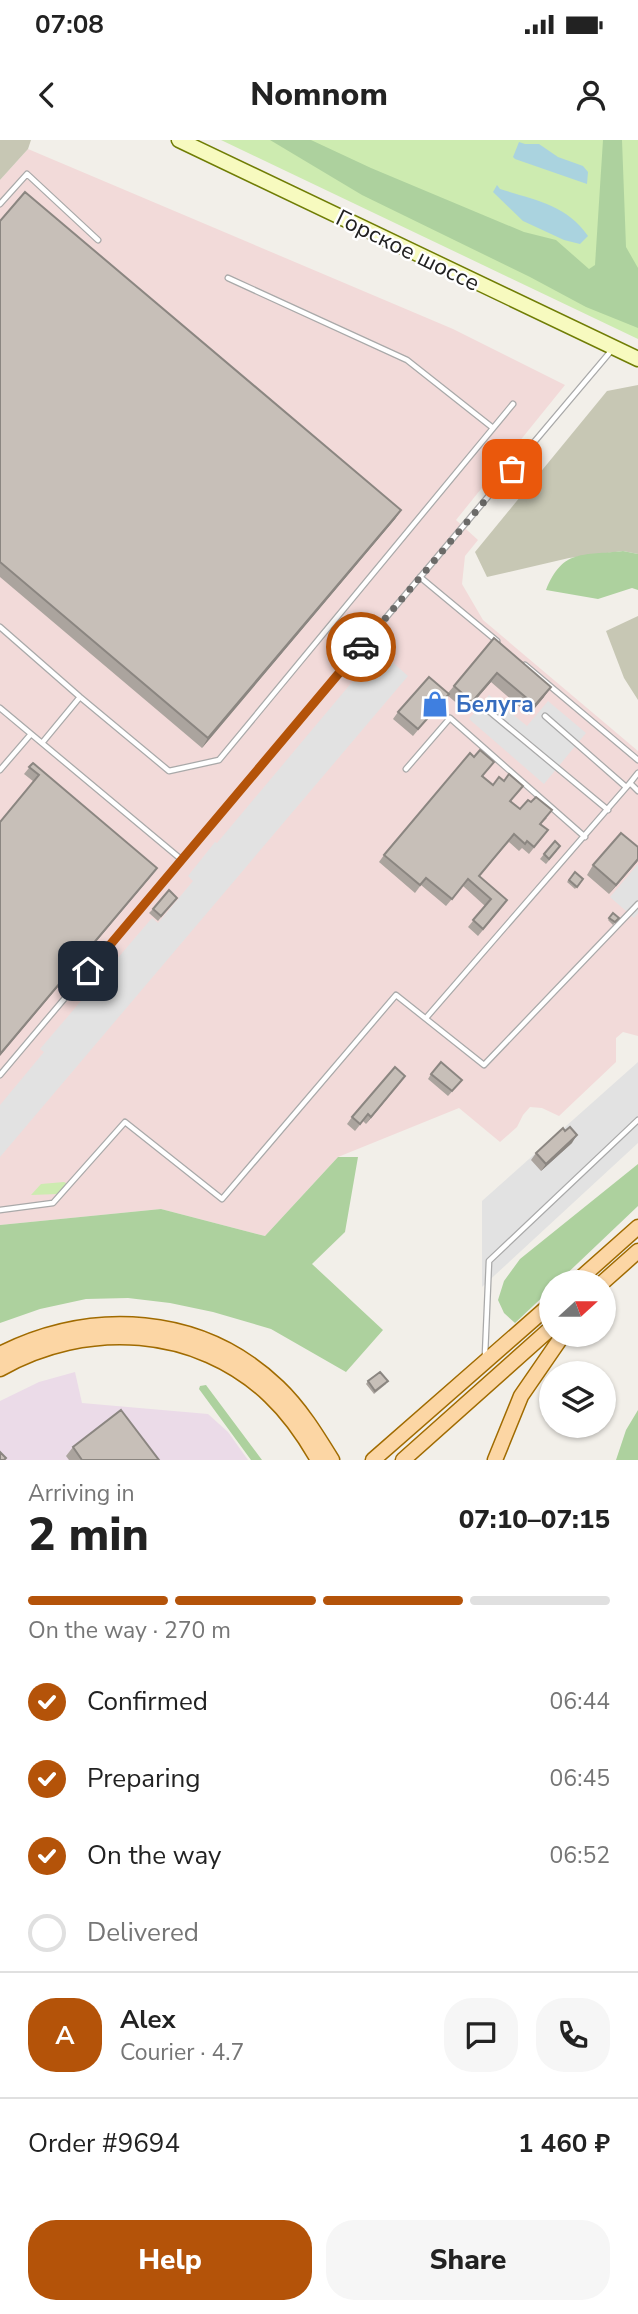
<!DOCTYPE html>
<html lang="en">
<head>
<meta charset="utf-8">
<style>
	:root { --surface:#fff; --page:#f6f6f6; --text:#222; --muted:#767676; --line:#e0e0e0; --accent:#b45309 }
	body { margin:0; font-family:"Nunito Sans",sans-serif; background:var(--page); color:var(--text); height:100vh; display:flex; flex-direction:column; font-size:26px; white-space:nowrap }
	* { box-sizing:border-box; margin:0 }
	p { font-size:23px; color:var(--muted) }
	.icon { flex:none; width:38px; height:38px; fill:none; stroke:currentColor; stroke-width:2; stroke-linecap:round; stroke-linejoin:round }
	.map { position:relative; height:1320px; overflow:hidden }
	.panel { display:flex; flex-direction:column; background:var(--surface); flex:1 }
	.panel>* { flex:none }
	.needle { width:46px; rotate:69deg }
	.controls { position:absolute; left:539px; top:1130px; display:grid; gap:14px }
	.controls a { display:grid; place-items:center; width:77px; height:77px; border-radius:50%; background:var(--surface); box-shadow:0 2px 5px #0004; font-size:35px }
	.pin { position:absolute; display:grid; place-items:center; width:60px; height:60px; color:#fff; margin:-30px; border-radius:14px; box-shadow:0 4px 10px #0006 }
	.courier { position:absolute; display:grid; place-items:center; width:70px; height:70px; margin:-35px; border:5px solid #b45309; border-radius:50%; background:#fff; color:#222; box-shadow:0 2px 9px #0007 }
	.summary em { font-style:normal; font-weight:800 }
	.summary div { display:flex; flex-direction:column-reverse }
	.summary { display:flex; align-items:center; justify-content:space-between; height:119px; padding:0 28px }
	h1 { font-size:46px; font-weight:800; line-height:52px }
	.bar { display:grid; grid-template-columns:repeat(4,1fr); gap:10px 7px; align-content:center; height:84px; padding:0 28px }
	.bar i { height:9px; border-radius:5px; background:var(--line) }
	.bar .current { background:var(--accent) }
	.bar p { grid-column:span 4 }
	.line { display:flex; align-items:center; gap:18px; padding:0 28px; border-top:2px solid var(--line) }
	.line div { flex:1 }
	.round { display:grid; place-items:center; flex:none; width:74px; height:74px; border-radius:28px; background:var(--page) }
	ol { padding:0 28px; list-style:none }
	li { display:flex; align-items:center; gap:21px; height:77px }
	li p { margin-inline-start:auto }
	li .icon { padding:7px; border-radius:50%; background:var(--accent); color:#fff; stroke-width:4 }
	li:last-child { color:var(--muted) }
	li i { width:38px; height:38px; border:4px solid var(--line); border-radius:50% }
	.primary-button { display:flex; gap:14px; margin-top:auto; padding:14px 28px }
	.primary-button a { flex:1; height:80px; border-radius:28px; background:var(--accent); color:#fff; font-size:28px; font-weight:800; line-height:80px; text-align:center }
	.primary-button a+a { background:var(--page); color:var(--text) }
	.status { display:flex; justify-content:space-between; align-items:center; height:49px; padding:0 35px; background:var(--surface); direction:ltr }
	.status svg { height:19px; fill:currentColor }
	header { display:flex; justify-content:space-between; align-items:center; height:91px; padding:0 28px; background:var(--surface); font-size:32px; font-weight:800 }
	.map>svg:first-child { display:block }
</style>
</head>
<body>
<div class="status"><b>07:08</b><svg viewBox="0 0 49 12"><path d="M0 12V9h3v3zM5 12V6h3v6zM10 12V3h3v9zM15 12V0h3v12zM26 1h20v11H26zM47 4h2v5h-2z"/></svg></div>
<header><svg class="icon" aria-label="back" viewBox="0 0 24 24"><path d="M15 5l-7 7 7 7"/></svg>Nomnom<svg class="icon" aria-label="person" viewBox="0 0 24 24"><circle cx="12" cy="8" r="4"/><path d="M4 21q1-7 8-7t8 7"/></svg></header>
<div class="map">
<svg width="638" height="1320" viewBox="0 0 638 1320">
	<rect width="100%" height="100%" fill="#f2efe9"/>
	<path fill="#f2dad9" d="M 28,9 L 453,189 L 565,245 L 456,380 L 478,400 L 465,416 L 462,444 L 483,480 L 638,611 L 638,896 L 623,892 L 616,898 L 616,922 L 559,976 L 542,968 L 530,967 L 523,975 L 517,987 L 500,1002 L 459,968 L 338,1017 L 265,1096 L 161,1069 L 0,1085 L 0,40 Z"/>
	<path fill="#ebdbe8" d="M 75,1232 L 82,1263 L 208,1274 L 228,1292 L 248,1320 L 0,1320 L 0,1261 L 39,1242 Z"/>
	<path fill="#c7c7b4" d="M 0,0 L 31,0 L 28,9 L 0,40 Z
		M 638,245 L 638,414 L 623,411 L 569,418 L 487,437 L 475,412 L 607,251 Z
		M 638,476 L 638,560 L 624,538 L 606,491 Z"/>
	<path fill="#cdebb0" d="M 221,0 L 638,0 L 638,199 Z
		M 64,1042 L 68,1044 L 58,1054 L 31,1055 L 41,1044 Z"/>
	<path fill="#add19e" d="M 270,0 L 311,0 L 371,28 L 524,92 L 556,100 L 589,129 L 595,125 L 603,0 L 622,0 L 626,107 L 638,128 L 638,188 L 586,167 L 530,137 L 362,55 Z
		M 623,411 L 638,414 L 638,450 L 632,448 L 598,459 L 546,450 C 563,408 583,416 623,411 Z
		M 338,1017 L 358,1017 L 345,1092 L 312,1124 L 383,1190 L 346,1232 L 271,1189 L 213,1172 L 170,1163 L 128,1158 L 86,1159 L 40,1169 L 0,1183 L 0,1085 L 161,1069 L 265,1096 Z
		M 638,1024 L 638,1066 L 557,1143 L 551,1143 L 551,1149 L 515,1183 L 504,1173 L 498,1160 L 504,1141 L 520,1119 Z
		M 206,1245 L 262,1320 L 251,1320 L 199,1249 L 200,1246 Z
		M 638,1270 L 638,1320 L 616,1320 L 626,1290 Z"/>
	<path fill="#e2e2e2" d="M 379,510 L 408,536 L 0,1017 L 0,965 L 44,912 L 40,909 L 152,778 L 158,783 L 193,741 L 188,736 L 215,702 L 217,703 Z
		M 489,555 L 527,586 L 548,561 L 586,593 L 544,644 L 469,579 Z
		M 638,724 L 638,773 L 634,778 L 610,757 Z
		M 638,922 L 638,1003 L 482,1147 L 482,1061 Z"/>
	<path fill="#aad3df" d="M 519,2 L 525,4 L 539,4 L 558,17 L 583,26 L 588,32 L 587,44 L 515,19 L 513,17 Z
		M 497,45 L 500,49 C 534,60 566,64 588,96 L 580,104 L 564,100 L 523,81 L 493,52 Z"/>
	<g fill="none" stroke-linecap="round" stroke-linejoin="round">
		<g stroke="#a9a9a9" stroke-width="7">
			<path id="lane" d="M 0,64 L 27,34 L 98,100
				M 228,138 L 407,220 L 493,288
				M 420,437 L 497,501
				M 0,487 L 80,557 L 169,631 L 219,620 L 513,264
				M 525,525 L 638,620
				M 484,567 L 608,670
				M 0,568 L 182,720
				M 545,576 L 626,647
				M 42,603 L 80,557
				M 406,629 L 450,578 L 585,697
				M 0,630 L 31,594
				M 638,633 L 630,643 L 638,651
				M 426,878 L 630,643
				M 0,935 L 611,211
				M 0,1070 L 53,1063 L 125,982 L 222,1059 L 396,855 L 484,925 L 638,764
				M 485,1215 L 489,1121 L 638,980"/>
		</g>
		<g stroke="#707d05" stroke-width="17">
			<path id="secondary" d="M 179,0 L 638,219"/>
		</g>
		<g stroke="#a06b00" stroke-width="17">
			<path id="primary" d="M 575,1143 L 638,1087
				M 602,1143 L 638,1111
				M 0,1214 C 92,1168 201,1173 278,1247 C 300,1268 316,1294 332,1320
				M 0,1229 C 86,1180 197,1186 270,1256 C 289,1274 305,1297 318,1320
				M 373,1320 L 551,1164
				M 403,1320 L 551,1188
				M 495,1320 L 521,1256 L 563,1195"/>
		</g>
		<use href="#lane" stroke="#fff" stroke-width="4.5"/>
		<use href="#secondary" stroke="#f7fabf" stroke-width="14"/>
		<use href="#primary" stroke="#fcd6a4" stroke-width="14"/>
	</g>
	<path fill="#aba49e" d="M 0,81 L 401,370 L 395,379 L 202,608 L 0,437 Z
		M 494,498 L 544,557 L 529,575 L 491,542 L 466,571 L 447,555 L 413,596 L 393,579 L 398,572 L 448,553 Z
		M 474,617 L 494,622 L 483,636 L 493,645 L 504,641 L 523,646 L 511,661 L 520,669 L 547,678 L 541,684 L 548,690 L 529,714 L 522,708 L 519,711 L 509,702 L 479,736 L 502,767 L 478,796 L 468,787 L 485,766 L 463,746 L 446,766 L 421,745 L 415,753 L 379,722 L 384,715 Z
		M 33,623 L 152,735 L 24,634 Z
		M 557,711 L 546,724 L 540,719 L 544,714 Z
		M 638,721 L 609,754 L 587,735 L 593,725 Z
		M 575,732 L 583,739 L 575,749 L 567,742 Z
		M 177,758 L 158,781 L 149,773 L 153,769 Z
		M 613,773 L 619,778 L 613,785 L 608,780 Z
		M 431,934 L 458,945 L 448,956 L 428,939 Z
		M 405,936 L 366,984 L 363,981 L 355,991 L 347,984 L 352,977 Z
		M 572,1003 L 541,1031 L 531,1020 L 536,1013 Z
		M 368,1241 L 386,1244 L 374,1254 L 366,1244 Z
		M 73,1307 L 159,1320 L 69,1320 L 66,1316 Z"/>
	<path fill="#8b8681" d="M 401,370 L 395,379 L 202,608 L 208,598 Z
		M 497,533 L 491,542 L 466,571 L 472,562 Z
		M 551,547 L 544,557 L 529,575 L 535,565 Z
		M 638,719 L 637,722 L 609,754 L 616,745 Z
		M 157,728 L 152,735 L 0,916 L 0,914 Z
		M 405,936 L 400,943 L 366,984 L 371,977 Z
		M 577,995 L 572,1003 L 541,1031 L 546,1024 Z"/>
	<path fill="#c7bfb8" stroke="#8b8681" stroke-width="2" d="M 25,52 L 401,370 L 208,598 L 0,422 L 0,81 Z
		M 494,498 L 551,547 L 535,565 L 497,533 L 472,562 L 454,546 Z
		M 429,537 L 449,554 L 418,589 L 398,572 Z
		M 480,610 L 494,622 L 482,636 L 493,645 L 499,637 L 504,641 L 509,634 L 523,646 L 510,661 L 520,669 L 528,660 L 531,662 L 536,657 L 552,670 L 540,684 L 548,690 L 534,707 L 527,701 L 525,704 L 514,694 L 479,736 L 507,760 L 483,789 L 473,780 L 491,759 L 468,739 L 452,759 L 426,738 L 420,745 L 384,715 L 470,613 L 474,617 Z
		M 33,623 L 157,728 L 0,914 L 0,682 L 39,635 L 29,627 Z
		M 621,693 L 638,707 L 638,719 L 616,745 L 593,725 Z
		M 555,701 L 560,706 L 549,719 L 544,714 Z
		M 575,732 L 583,739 L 577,747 L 569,740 Z
		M 169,750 L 177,758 L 161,776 L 153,769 Z
		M 613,773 L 619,778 L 615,782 L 609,778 Z
		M 441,922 L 462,940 L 452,951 L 431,934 Z
		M 395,927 L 405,936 L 371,977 L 368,974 L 360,984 L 352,977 Z
		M 570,987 L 577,995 L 546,1024 L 536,1013 L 563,988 L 565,991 Z
		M 380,1232 L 388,1241 L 375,1251 L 368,1241 Z
		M 121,1270 L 159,1320 L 82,1320 L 73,1307 Z
		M 0,1312 L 6,1318 L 4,1320 L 0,1320 Z"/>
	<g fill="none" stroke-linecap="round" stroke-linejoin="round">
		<path stroke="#6b6a68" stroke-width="7" stroke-dasharray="0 12.6" d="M 361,507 L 512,329"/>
		<path stroke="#b45309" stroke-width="9" d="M 88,831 L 361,507"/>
	</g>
	<defs>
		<g id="shop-bare" transform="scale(2.1)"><path d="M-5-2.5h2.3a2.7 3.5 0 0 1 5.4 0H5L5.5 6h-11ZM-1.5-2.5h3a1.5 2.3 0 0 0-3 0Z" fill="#3f7fe0" stroke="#fff" stroke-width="2.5" paint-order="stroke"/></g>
	</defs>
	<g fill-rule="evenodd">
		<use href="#shop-bare" x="435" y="564"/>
	</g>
	<g text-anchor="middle" stroke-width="5" stroke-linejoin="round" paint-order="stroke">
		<g font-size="23" fill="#222" stroke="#fff">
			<text transform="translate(408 110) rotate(26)" y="8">Горское шоссе</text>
		</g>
		<g font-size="23" font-weight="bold" fill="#366cbe" stroke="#fff" text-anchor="start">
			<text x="456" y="572">Белуга</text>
		</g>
	</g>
</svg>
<div class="controls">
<a><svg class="needle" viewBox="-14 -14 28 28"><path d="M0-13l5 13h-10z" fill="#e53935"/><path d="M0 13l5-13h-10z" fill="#767676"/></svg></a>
<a><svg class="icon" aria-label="layers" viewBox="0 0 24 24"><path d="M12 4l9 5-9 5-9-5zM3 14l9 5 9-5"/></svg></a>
</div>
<div class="pin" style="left:512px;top:329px;background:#ea580c"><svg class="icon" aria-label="bag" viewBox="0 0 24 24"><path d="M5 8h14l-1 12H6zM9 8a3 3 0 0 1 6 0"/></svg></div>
<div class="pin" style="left:88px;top:831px;background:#1f2937"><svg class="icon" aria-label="home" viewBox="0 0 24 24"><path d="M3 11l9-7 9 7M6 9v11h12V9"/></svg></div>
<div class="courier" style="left:361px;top:507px"><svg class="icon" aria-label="car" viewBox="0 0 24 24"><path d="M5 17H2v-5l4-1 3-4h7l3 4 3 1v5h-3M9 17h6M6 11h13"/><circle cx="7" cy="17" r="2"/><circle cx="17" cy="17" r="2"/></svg></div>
</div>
<section class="panel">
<div class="summary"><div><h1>2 min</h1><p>Arriving in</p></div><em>07:10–07:15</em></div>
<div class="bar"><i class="current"></i><i class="current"></i><i class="current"></i><i></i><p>On the way · 270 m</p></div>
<ol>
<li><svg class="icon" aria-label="check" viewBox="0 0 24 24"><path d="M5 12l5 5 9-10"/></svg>Confirmed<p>06:44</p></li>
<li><svg class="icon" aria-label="check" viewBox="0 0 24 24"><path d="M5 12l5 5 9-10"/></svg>Preparing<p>06:45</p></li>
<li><svg class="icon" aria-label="check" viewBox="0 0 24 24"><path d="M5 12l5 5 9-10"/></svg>On the way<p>06:52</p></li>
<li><i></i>Delivered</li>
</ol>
<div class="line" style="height:126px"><b class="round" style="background:var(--accent);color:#fff">A</b><div><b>Alex</b><p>Courier · 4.7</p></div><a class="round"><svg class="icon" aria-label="chat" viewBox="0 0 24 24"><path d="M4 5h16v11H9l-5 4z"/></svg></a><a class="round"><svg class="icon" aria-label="phone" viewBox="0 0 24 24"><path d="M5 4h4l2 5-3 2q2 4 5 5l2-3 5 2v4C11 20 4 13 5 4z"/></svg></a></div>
<div class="line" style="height:91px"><div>Order #9694</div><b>1 460 ₽</b></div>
<div class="primary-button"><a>Help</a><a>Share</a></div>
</section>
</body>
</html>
